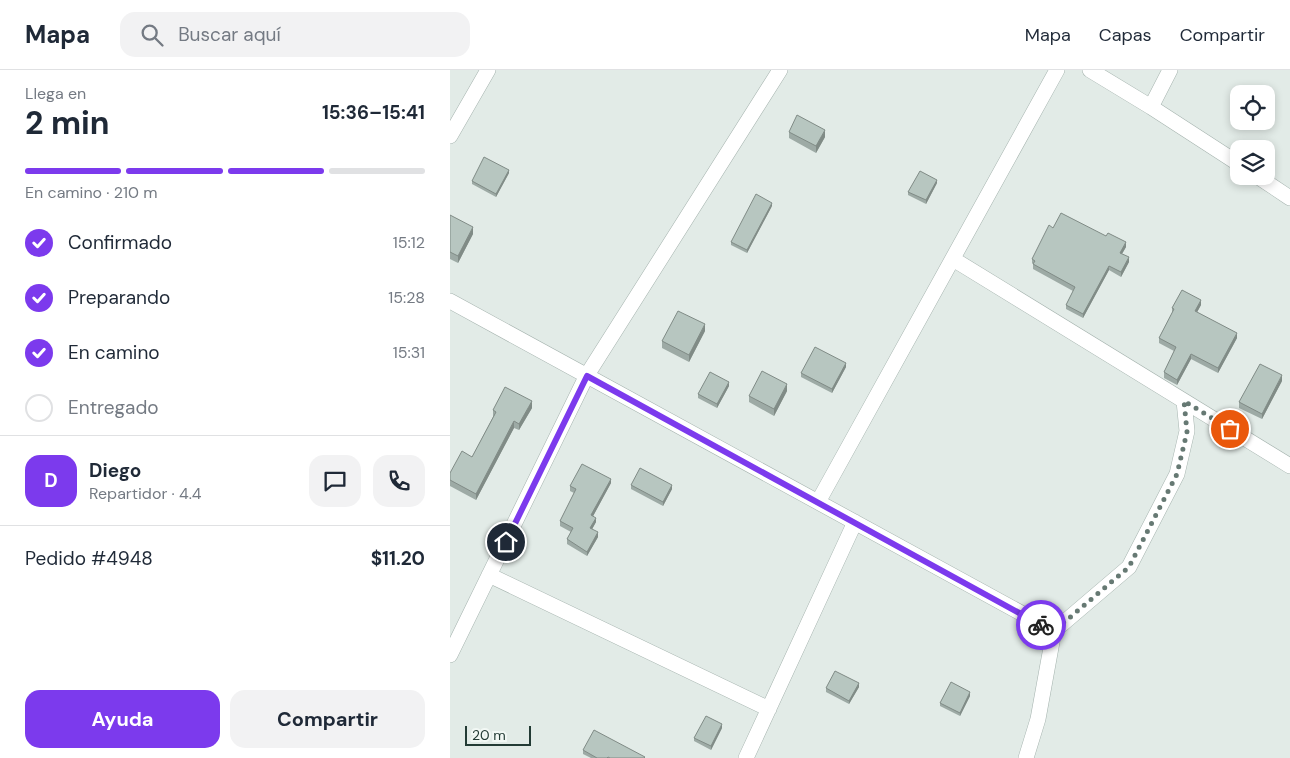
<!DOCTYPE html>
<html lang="es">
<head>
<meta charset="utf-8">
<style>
	:root { --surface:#fff; --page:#f2f2f3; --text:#1f2937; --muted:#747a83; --line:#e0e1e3; --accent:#7c3aed }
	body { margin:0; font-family:"DM Sans",sans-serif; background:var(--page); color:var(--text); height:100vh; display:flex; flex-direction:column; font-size:19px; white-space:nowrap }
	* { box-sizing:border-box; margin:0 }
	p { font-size:16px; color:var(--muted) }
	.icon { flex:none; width:28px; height:28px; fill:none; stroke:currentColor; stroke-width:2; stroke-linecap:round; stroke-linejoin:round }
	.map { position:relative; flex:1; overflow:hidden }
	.sheet { display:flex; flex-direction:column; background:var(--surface); width:450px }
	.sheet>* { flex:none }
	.controls { position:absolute; left:780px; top:15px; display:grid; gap:10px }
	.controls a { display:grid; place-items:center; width:45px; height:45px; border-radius:10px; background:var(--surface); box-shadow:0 2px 8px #0003; font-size:25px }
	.scale { position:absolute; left:15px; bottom:12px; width:66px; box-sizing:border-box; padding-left:5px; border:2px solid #233b35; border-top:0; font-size:14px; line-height:18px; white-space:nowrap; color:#233b35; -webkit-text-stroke:4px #f2f8f5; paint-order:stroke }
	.pin { position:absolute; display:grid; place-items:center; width:42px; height:42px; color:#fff; margin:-21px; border:2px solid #fff; border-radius:50%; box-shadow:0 1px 5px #0007 }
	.courier { position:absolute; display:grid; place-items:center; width:50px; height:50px; margin:-25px; border:4px solid #7c3aed; border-radius:50%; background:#fff; color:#222; box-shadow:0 1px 6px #0007 }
	.overview em { font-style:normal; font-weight:700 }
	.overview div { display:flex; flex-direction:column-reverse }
	.overview { display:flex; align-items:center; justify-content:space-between; height:85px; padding:0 25px }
	h1 { font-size:32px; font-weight:700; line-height:38px }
	.bar { display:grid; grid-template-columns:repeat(4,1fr); gap:8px 5px; align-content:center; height:60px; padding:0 25px }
	.bar i { height:6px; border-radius:4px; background:var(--line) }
	.bar .active { background:var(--accent) }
	.bar p { grid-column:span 4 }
	.line { display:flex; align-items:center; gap:12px; padding:0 25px; border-top:1px solid var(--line) }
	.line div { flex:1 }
	.round { display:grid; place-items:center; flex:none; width:52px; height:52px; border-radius:15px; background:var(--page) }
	ol { padding:0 25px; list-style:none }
	li { display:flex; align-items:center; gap:15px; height:55px }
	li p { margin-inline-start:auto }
	li .icon { padding:5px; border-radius:50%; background:var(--accent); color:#fff; stroke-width:4 }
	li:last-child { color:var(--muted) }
	li i { width:28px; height:28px; border:2px solid var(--line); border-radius:50% }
	.button { display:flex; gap:10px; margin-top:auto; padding:10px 25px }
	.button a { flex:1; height:58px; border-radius:15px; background:var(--accent); color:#fff; font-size:20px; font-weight:700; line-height:58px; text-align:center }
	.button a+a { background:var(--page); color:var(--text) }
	header { display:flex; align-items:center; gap:30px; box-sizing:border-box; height:70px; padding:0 25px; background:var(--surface); border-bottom:1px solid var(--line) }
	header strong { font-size:24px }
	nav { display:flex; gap:28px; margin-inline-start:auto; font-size:18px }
	.search { width:350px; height:45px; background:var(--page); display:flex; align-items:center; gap:12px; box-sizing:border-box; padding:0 18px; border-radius:15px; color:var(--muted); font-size:19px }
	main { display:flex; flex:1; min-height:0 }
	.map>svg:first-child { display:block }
</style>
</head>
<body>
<header>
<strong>Mapa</strong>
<div class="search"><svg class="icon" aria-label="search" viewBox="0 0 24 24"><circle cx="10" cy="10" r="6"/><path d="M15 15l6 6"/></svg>Buscar aquí</div>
<nav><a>Mapa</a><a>Capas</a><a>Compartir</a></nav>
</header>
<main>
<section class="sheet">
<div class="overview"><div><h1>2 min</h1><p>Llega en</p></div><em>15:36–15:41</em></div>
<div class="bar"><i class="active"></i><i class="active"></i><i class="active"></i><i></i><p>En camino · 210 m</p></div>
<ol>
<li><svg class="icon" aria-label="check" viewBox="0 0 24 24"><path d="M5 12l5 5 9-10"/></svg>Confirmado<p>15:12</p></li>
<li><svg class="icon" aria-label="check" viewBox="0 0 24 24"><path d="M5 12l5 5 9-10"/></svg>Preparando<p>15:28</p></li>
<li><svg class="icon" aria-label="check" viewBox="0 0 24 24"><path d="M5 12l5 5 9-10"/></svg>En camino<p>15:31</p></li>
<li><i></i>Entregado</li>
</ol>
<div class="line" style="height:90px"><b class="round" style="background:var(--accent);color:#fff">D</b><div><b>Diego</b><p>Repartidor · 4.4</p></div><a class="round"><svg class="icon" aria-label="chat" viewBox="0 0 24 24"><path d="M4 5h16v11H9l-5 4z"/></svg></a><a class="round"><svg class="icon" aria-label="phone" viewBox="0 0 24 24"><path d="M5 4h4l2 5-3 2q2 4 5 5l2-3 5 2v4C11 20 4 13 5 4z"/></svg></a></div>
<div class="line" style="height:65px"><div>Pedido #4948</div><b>$11.20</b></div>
<div class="button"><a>Ayuda</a><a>Compartir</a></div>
</section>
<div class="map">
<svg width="840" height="688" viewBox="0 0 840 688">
	<rect width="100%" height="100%" fill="#e2ebe7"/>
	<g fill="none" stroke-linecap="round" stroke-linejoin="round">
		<g stroke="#a5b3ae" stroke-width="16">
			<path id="street" d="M 640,0 L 701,37 L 789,94
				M 701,37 L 720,0
				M 0,66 L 38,0
				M 807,106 L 840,128
				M 503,189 L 840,396
				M 0,231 L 604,561
				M 368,432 L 607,0
				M 39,505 L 319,639
				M 0,585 L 137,305 L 330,0
				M 296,688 L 405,452
				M 576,688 L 588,649 L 604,561 L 679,497 L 727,404 L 737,361 L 734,331"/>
		</g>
		<use href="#street" stroke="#fff" stroke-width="15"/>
	</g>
	<path fill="#9daaa5" d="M 339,62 L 375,67 L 366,83 L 339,68 Z
		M 59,103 L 46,127 L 22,114 L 22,111 Z
		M 487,113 L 476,134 L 458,125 L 458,122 Z
		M 322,136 L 297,183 L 281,175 L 281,172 Z
		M 0,145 L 23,164 L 8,193 L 0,189 Z
		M 603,158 L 676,177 L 672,184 L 679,192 L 671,207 L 659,200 L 633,248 L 616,239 L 616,235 L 623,221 L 583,199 L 583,194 L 582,193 L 582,189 Z
		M 751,235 L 747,242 L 787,268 L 768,303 L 741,289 L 727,315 L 714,308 L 714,302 L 724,281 L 709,273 L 709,268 L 722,243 L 722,238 Z
		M 255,261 L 239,292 L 212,278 L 212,271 Z
		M 396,297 L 382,323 L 351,307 L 351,303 Z
		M 832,311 L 812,349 L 789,338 L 789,332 Z
		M 279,316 L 267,338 L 248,328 L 248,324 Z
		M 337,321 L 324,346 L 299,332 L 299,326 Z
		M 82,338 L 69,360 L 64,358 L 26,430 L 0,416 L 0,403 L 22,387 L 43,347 L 43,340 Z
		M 161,413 L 143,446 L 146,452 L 142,459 L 148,467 L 137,486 L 117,474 L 117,469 L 121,462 L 110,456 L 110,451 L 124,423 L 120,421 L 120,416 Z
		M 181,415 L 222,419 L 213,436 L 181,419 Z
		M 409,617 L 399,634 L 376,622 L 376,618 Z
		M 520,626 L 510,646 L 490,636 L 490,633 Z
		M 272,658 L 261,680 L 244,671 L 244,668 Z
		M 133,680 L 195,688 L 141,688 L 133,684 Z"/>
	<path fill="#808b86" d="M 375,60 L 375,67 L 366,83 L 366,76 Z
		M 59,100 L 59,103 L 46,127 L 46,124 Z
		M 487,110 L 487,113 L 476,134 L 476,130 Z
		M 322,133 L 322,136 L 297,183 L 297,180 Z
		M 23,157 L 23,164 L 8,193 L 8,186 Z
		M 676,172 L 676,177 L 670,187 L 670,183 Z
		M 679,187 L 679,192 L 671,207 L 671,202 Z
		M 659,196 L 659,200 L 633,248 L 633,244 Z
		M 751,230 L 751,235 L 745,246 L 745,241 Z
		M 255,254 L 255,261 L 239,292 L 239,285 Z
		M 787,263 L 787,268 L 768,303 L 768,298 Z
		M 741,284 L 741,289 L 727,315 L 727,310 Z
		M 396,293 L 396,297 L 382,323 L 382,319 Z
		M 832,305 L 832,311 L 812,349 L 812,344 Z
		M 279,312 L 279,316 L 267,338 L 267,334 Z
		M 337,314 L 337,321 L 324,346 L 324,339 Z
		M 82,331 L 82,338 L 69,360 L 69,354 Z
		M 64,351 L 64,358 L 26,430 L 26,424 Z
		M 161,409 L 161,413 L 141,450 L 141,445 Z
		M 222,415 L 222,419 L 213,436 L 213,432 Z
		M 146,448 L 146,452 L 140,463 L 140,458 Z
		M 148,462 L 148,467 L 137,486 L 137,482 Z
		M 409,613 L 409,617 L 399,634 L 399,631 Z
		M 520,622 L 520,626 L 510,646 L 510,643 Z
		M 272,654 L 272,658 L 261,680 L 261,676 Z"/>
	<path fill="#b7c6c0" stroke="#808b86" d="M 347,45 L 375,60 L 366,76 L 339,62 Z
		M 34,87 L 59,100 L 46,124 L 22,111 Z
		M 470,101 L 487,110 L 476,130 L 458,122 Z
		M 306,124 L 322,133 L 297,180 L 281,172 Z
		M 611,143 L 656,166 L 658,163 L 676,172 L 670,183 L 679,187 L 671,202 L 659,196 L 633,244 L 616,235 L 625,217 L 583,194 L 585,191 L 582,189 L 599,155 L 603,158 Z
		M 0,145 L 23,157 L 8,186 L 0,182 Z
		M 732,220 L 751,230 L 745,241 L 787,263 L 768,298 L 741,284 L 727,310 L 714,302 L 726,277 L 709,268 L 724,239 L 722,238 Z
		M 228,241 L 255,254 L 239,285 L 212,271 Z
		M 365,277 L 396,293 L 382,319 L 351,303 Z
		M 810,294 L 832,305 L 812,344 L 789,332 Z
		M 312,301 L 337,314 L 324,339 L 299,326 Z
		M 260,302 L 279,312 L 267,334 L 248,324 Z
		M 55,317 L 82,331 L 69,354 L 64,351 L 26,424 L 0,410 L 0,403 L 12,381 L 22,387 L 46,342 L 43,340 Z
		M 132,394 L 161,409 L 141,445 L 146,448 L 140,458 L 148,462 L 137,482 L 117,469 L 123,458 L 110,451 L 126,419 L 120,416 Z
		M 190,398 L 222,415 L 213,432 L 181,415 Z
		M 385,601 L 409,613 L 399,631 L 376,618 Z
		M 501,612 L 520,622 L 510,643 L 490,633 Z
		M 256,646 L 272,654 L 261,676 L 244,668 Z
		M 144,660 L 195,687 L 194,688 L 160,688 L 158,687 L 157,688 L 147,688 L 133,680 Z"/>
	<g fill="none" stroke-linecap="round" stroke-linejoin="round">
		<path stroke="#667973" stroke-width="5" stroke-dasharray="0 9" d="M 591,555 L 604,561 L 679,497 L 727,404 L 737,362 L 734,331 L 780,359"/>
		<path stroke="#7c3aed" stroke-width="6" d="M 56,472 L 137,306 L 591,555"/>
	</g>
</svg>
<div class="controls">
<a><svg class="icon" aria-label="locate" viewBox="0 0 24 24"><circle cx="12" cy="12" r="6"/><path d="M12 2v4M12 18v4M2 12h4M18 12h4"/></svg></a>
<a><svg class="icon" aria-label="layers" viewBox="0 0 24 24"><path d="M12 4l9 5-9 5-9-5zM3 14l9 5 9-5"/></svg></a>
</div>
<div class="scale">20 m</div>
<div class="pin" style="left:780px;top:359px;background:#ea580c"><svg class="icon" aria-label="bag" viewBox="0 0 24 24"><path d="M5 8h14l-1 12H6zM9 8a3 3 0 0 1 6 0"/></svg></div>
<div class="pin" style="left:56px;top:472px;background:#1f2937"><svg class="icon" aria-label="home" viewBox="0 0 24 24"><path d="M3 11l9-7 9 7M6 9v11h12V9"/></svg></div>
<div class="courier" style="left:591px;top:555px"><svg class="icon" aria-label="bike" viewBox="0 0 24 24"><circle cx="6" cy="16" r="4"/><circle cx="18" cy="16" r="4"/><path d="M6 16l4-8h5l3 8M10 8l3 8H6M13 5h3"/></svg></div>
</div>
</main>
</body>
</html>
